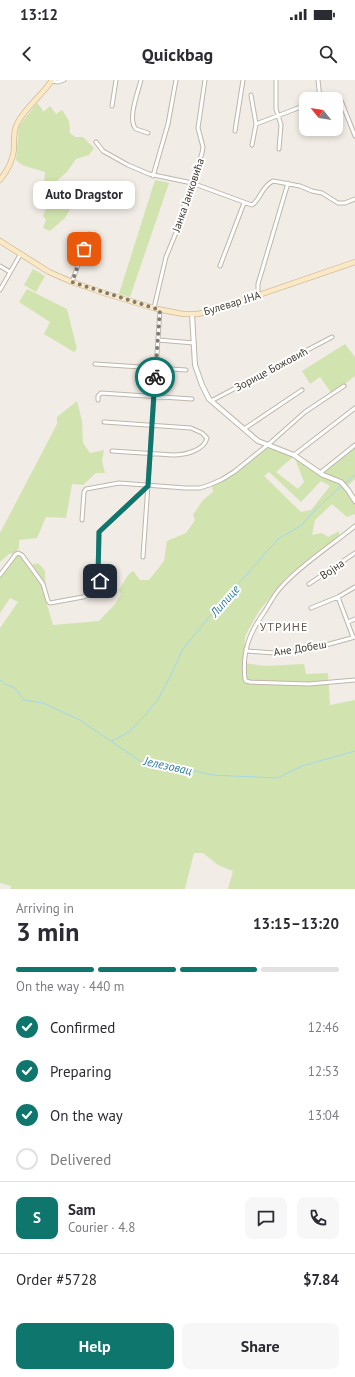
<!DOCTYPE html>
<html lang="en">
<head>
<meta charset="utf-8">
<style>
	:root { --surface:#fff; --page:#f7f7f7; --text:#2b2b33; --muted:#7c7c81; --line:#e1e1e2; --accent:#0f766e }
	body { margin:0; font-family:"PT Sans",sans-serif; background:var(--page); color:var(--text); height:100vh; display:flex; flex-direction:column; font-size:15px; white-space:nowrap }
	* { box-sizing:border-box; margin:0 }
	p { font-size:13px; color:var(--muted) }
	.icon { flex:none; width:22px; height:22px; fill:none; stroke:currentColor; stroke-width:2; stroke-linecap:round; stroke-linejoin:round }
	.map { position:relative; height:809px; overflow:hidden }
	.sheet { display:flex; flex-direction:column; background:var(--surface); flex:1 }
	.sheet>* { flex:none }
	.needle { width:26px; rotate:300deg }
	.buttons { position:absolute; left:299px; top:12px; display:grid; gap:8px }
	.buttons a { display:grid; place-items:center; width:44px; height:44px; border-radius:8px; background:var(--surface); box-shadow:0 2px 6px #0003; font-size:20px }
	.pin { position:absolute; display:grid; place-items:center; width:34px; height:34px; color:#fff; margin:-17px; border-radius:8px; box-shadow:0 2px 6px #0006 }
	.courier { position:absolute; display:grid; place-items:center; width:40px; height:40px; margin:-20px; border:3px solid #0f766e; border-radius:50%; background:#fff; color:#222; box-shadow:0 1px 5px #0007 }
	.bubble { position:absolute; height:28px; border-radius:8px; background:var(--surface); box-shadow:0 2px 6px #0003; font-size:13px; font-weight:700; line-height:28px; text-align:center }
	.summary em { font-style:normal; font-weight:700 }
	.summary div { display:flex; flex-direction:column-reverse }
	.summary { display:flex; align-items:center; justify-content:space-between; height:68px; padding:0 16px }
	h1 { font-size:26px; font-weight:700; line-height:30px }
	.bar { display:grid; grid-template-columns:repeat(4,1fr); gap:6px 4px; align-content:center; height:48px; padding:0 16px }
	.bar i { height:5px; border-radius:3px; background:var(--line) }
	.bar .on { background:var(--accent) }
	.bar p { grid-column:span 4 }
	.line { display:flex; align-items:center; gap:10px; padding:0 16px; border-top:1px solid var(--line) }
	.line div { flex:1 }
	.round { display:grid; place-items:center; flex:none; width:42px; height:42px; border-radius:8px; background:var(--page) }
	ol { padding:0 16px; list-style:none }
	li { display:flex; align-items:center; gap:12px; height:44px }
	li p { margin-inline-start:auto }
	li .icon { padding:4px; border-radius:50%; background:var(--accent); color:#fff; stroke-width:4 }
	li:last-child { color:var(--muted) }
	li i { width:22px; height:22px; border:2px solid var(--line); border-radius:50% }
	.cta { display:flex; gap:8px; margin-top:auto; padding:8px 16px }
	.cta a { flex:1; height:46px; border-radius:8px; background:var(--accent); color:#fff; font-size:16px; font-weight:700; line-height:46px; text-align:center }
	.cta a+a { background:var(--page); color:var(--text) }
	.status { display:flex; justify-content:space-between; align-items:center; height:28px; padding:0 20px; background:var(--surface); direction:ltr }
	.status svg { height:11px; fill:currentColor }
	header { display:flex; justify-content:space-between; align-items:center; height:52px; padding:0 16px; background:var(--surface); font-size:18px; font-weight:700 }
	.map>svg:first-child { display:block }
</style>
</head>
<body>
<div class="status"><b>13:12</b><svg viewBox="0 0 49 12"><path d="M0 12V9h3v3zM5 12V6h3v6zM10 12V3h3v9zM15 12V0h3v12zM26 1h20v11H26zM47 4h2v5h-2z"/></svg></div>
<header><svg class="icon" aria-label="back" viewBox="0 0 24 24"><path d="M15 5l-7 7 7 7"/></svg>Quickbag<svg class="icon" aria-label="search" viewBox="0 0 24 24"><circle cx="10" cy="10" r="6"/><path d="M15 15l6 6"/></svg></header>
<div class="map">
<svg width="355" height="809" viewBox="0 0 355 809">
	<rect width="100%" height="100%" fill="#f1ece5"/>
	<path fill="#d1e4af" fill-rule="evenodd" d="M 37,23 L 42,29 L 43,32 L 50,26 L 56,34 L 62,30 L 69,41 L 70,53 L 75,57 L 83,57 L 94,68 L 89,75 L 76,79 L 67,92 L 52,105 L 51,112 L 55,114 L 60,109 L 66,111 L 64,121 L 73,124 L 65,138 L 50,151 L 43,148 L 46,140 L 43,136 L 46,129 L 34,122 L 44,104 L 45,92 L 22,85 L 16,80 L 19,46 Z
		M 155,100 L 169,103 L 130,217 L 119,214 Z
		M 33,189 L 45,196 L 36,212 L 24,205 Z
		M 27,209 L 67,229 L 77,269 L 74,272 L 44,254 L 50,242 L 19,222 Z
		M 345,264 L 355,277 L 355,296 L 332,314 L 320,297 L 310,304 L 302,291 Z
		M 77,321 L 82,341 L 83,363 L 90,373 L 104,370 L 102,381 L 105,393 L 96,393 L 83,405 L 72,404 L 66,438 L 46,437 L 37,458 L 19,460 L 19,468 L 13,474 L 9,474 L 0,482 L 0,453 L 57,344 L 57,337 Z
		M 355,364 L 355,399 L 346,407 L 340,402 L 328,397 C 338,403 351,413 355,424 C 355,427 355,431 355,434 L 347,437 L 332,424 L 315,440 L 312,455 L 322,453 L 328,457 L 339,451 L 339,457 L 315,474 L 287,497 L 259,531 L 245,556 L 244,583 L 265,586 L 304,584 L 306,594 L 328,593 L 330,625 L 355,620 L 355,809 L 228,809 L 233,791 L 218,785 L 203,773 L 194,773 L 185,809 L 11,809 L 11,806 L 0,803 L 0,548 L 18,522 L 10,518 L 0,533 L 0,495 L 17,475 L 20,475 L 27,486 L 38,483 L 45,491 L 46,521 L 53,545 L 99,541 L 115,524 L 121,514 L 119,510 L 128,495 L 133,491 L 140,500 L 149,500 L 164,481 L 167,461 L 186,453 L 195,440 L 193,435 L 203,420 L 213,412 L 212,405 L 228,396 L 267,366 L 294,375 L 320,393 ZM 294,376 L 304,402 L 298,409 L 276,392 ZM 269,392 L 301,422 L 321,401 L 330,406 L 311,430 L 301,432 L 264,396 Z"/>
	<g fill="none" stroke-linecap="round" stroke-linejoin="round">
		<path stroke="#a4d5ec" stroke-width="1" d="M 345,403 L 355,395
			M 0,600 L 5,604 L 15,608 L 24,620 L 43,623 L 80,640 L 140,681 L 179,687 L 212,695 L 277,698 L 302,686 L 355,671
			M 112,661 L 129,652 L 144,636 L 157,621 L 169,599 L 183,569 L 216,529 L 278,459 L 302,445 L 309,436 L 342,405"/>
		<g stroke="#bfb6ab" stroke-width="5">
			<path id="minor" d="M 141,0 C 138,12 127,40 136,49 L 148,53
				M 276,0 L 276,29 L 281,45 L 279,69
				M 318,0 L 320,19
				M 51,1 L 58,2 L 64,0
				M 251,15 L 256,44 L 252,65
				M 325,19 L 336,16 L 340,18 L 355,56
				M 112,26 L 116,0
				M 256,44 L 306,25
				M 235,51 L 243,0
				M 96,62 L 103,71 L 128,85 L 149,94 L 192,103 L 249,124 L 252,125 C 261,119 261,107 273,101 L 300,106 L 312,111 L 322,113 L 338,123 L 345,123 L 355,119
				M 153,96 L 168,44 L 176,0
				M 0,186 L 10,192
				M 220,186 L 244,123
				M 72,202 L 89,154
				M 0,210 L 20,175
				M 258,215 L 258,204 L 288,103
				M 154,228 L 166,177 L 180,143 L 186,118 L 194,99 L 202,73 L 203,67 L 198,48 L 205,0
				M 158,260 L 194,263
				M 95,284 L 186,290
				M 98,320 L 98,316 L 101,313 L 192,319
				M 211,321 L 332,257
				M 104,342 L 191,348 L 202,353 L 207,358 C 204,371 184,375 173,375 L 112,371
				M 244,349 L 302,310
				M 294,375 L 355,328
				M 320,393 L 355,365
				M 82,440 L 84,412 L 86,409 L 119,403 L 185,408 L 200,408 L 209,405 L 221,400 L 234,392 L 270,363 L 305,332 L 344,306
				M 355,446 C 331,466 303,483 282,506 C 275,513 270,523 265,531 C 249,553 242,572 245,599 L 246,601 L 250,602 L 309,604 L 355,600
				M 143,477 L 160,230
				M 0,495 L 16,474 L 18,473 L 22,475 L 43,504 L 48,521 L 50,523 L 83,517 L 102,510 L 104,507 L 98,495 L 99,452 L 148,406
				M 309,504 L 355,473
				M 338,517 L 353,557
				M 311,528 L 338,517 L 355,507
				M 348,542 L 355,539
				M 246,569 L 248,571 C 258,572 267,573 276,573 C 303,572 330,564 355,557"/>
		</g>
		<g stroke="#bfb6ab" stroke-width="6">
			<path id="tertiary" d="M 192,234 L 195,285 L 202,305 L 209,319 L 258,361 L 294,375 L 323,395 L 341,402 L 348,410 L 355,421"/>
		</g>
		<g stroke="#cfbb97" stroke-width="6">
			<path id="secondary" d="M 0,100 C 8,90 13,81 14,69 C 14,60 13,52 17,44 C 25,27 42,16 52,0
				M 0,161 L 49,192 L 72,202 L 107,214 L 157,229 L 183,234 L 198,234 L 218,229 L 355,182"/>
		</g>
		<use href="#minor" stroke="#fff" stroke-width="3"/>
		<use href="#tertiary" stroke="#fff" stroke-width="4"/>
		<use href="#secondary" stroke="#fbe9c5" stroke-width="4.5"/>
	</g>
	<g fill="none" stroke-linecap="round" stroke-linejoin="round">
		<path stroke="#807a73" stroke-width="4" stroke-dasharray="0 7.2" d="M 84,169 L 72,202 L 160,230 L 155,297"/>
		<path stroke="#0f766e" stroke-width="5" d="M 100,501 L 98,496 L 99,452 L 148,406 L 155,297"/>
	</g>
	<g text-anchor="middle" stroke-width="4" stroke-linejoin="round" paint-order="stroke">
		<g font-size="11" fill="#433c35" stroke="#fff">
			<text transform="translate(188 115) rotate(-71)" y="4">Јанка Јанковића</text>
			<text transform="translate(232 223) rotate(-17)" y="4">Булевар ЈНА</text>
			<text transform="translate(271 289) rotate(-28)" y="4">Зорице Божовић</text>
			<text transform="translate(332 489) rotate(-34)" y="4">Војна</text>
			<text transform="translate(300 568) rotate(-9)" y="4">Ане Добеш</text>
		</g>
		<g font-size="12" font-style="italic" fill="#337da1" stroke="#fff">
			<text transform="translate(225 521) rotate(-49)" y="4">Липице</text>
			<text transform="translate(168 686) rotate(12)" y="4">Јелезовац</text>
		</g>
		<g font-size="12" letter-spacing="1" fill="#65594d" stroke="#fff">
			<text x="284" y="551">УТРИНЕ</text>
		</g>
	</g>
</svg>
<div class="buttons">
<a><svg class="needle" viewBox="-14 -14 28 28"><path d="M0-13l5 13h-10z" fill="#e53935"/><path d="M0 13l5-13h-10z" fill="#7c7c81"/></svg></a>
</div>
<div class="pin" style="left:84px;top:169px;background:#ea580c"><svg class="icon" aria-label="bag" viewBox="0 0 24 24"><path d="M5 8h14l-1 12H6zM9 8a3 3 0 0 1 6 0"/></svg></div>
<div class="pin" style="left:100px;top:501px;background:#1f2937"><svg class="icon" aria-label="home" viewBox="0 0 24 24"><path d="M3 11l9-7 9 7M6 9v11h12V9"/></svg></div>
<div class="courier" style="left:155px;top:297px"><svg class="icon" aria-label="bike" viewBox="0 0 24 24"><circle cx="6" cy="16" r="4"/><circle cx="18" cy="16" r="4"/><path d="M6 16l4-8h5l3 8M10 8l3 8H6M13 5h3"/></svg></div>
<div class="bubble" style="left:33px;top:101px;width:102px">Auto Dragstor</div>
</div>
<section class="sheet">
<div class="summary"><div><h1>3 min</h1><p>Arriving in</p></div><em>13:15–13:20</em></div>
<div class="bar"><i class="on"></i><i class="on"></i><i class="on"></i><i></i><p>On the way · 440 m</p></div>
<ol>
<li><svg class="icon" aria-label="check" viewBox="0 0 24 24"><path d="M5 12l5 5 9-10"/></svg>Confirmed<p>12:46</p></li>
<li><svg class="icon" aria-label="check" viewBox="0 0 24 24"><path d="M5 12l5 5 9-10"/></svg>Preparing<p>12:53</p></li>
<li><svg class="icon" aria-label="check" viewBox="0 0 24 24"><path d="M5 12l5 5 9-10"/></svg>On the way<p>13:04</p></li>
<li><i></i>Delivered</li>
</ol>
<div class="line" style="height:72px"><b class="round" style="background:var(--accent);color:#fff">S</b><div><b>Sam</b><p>Courier · 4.8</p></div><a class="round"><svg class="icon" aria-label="chat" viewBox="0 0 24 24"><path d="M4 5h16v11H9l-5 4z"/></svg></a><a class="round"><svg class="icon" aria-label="phone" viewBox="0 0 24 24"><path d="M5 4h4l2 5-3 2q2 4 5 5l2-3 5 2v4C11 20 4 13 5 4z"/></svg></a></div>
<div class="line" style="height:52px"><div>Order #5728</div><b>$7.84</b></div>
<div class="cta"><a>Help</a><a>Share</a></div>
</section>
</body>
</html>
